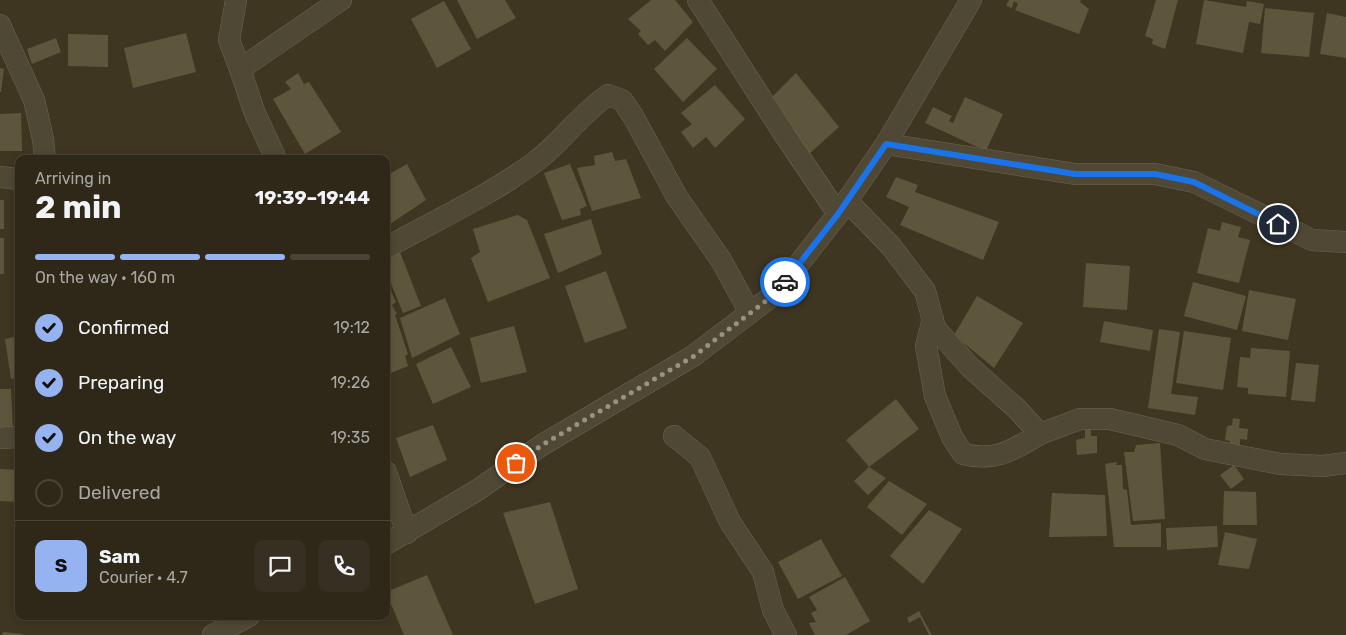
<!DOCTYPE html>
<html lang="en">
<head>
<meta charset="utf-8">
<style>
	:root { --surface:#2f2819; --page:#373022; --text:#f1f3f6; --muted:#a7a6a2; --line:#4a4438; --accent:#95b2f1 }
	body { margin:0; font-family:Rubik,sans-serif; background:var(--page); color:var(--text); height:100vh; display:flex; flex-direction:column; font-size:19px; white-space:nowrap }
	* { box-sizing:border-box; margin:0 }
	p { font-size:16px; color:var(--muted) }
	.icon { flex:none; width:28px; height:28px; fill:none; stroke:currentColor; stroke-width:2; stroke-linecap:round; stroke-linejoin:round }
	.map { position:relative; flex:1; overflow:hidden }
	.drawer { position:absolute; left:15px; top:155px; width:375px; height:465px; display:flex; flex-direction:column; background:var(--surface); border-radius:10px; box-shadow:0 2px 8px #0003,0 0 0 1px var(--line) }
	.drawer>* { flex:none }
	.pin { position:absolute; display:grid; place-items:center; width:42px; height:42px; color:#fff; margin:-21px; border:2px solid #fff; border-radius:50%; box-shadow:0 1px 5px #0007 }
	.courier { position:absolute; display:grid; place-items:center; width:50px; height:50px; margin:-25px; border:4px solid #1a73e8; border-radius:50%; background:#fff; color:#222; box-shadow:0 1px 6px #0007 }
	.headline em { font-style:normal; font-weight:700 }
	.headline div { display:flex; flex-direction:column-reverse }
	.headline { display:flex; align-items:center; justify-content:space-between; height:85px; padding:0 20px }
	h1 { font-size:32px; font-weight:700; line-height:38px }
	.bar { display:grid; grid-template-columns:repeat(4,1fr); gap:8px 5px; align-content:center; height:60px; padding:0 20px }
	.bar i { height:6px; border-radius:4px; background:var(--line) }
	.bar .selected { background:var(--accent) }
	.bar p { grid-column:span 4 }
	.line { display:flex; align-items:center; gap:12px; padding:0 20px; border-top:1px solid var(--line) }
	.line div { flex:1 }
	.round { display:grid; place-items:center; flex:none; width:52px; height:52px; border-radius:10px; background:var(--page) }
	ol { padding:0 20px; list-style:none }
	li { display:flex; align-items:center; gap:15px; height:55px }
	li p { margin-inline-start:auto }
	li .icon { padding:5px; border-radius:50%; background:var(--accent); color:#111; stroke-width:4 }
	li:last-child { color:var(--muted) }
	li i { width:28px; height:28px; border:2px solid var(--line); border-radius:50% }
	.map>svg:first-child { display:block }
</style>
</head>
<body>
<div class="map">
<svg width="1346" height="635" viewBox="0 0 1346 635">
	<rect width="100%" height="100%" fill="#3f3621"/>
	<path fill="#5e563c" d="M 457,0 L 505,0 L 516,18 L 477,39 Z
		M 651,0 L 675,0 L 693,22 L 665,51 L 655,40 L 648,45 L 638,34 L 641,31 L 628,19 Z
		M 1009,0 L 1081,0 L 1080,2 L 1089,9 L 1079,34 L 1015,10 L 1018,4 L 1014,1 L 1012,8 L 1006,6 Z
		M 1156,0 L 1178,0 L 1165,49 L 1152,44 L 1153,39 L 1145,36 Z
		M 1204,0 L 1246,7 L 1247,1 L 1264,4 L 1260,24 L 1249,22 L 1243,53 L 1196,44 Z
		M 444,1 L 471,49 L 437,68 L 411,19 Z
		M 1265,8 L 1314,13 L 1309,57 L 1261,53 Z
		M 1327,13 L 1346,17 L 1346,58 L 1320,54 Z
		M 186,33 L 196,72 L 133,88 L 124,48 Z
		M 68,34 L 108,35 L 108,67 L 68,66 Z
		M 56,38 L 61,52 L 32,64 L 27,49 Z
		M 687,38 L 717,69 L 683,102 L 654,69 Z
		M 0,68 L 4,69 L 1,92 L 0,92 Z
		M 298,73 L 304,84 L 309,82 L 341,132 L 305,154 L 273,99 L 291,89 L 285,82 Z
		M 796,73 L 839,127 L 809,154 L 767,102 Z
		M 715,85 L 745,119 L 715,148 L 706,137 L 693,148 L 681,132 L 692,124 L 681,113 Z
		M 965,97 L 1003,114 L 986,151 L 925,123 L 933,107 L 952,116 L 949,121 L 953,123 Z
		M 21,113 L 22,151 L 0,151 L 0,114 Z
		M 612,152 L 615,161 L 626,159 L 641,198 L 592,211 L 577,168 L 595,165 L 594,156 Z
		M 407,164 L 426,200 L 390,224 L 386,220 L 386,176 Z
		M 570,164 L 587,206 L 580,209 L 581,215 L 562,220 L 544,173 Z
		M 896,177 L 918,185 L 915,192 L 999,222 L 983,260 L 900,225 L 909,207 L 886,197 Z
		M 0,200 L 4,200 L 4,229 L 0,229 Z
		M 518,215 L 527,220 L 550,278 L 488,302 L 471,258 L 480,252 L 473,229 Z
		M 591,219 L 602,254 L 558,273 L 544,234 Z
		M 1222,222 L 1241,227 L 1238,237 L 1250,240 L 1239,283 L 1197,273 L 1208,228 L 1220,231 Z
		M 0,238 L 4,238 L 4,274 L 0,274 Z
		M 400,252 L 421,306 L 403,313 L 386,271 L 386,258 Z
		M 1086,263 L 1130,266 L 1127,310 L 1083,307 Z
		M 606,271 L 627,328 L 585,343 L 565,286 Z
		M 386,280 L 396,302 L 392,305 L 397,314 L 395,315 L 408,354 L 405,356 L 408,366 L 386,375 Z
		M 1193,282 L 1246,296 L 1237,330 L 1184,316 Z
		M 1249,290 L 1296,299 L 1288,340 L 1242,331 Z
		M 977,296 L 1023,323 L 994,368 L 954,335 Z
		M 445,298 L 460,334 L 412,358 L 400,318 Z
		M 1104,321 L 1153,330 L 1150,351 L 1100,342 Z
		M 514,326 L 527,372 L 481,383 L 470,338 Z
		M 1159,329 L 1180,332 L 1171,394 L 1198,397 L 1195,415 L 1148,408 Z
		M 1184,331 L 1231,338 L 1223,390 L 1176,383 Z
		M 19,336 L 19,377 L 11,379 L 5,339 Z
		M 451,347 L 471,387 L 433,404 L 416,364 Z
		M 1251,348 L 1290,351 L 1286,397 L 1248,394 L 1248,388 L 1237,387 L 1240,357 L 1250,358 Z
		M 1296,363 L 1319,365 L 1315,402 L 1291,400 Z
		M 0,389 L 11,389 L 13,429 L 0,430 Z
		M 896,399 L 919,429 L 869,467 L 846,440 Z
		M 1233,418 L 1240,419 L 1239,428 L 1248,429 L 1247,440 L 1240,439 L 1240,446 L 1230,445 L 1230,441 L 1225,440 L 1227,426 L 1232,425 Z
		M 433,425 L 447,460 L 410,477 L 396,438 Z
		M 1091,429 L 1091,436 L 1097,436 L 1097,453 L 1077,455 L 1076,440 L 1085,438 L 1085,430 Z
		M 1160,443 L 1165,519 L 1133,521 L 1124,452 L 1134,452 L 1136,445 Z
		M 1117,462 L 1116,465 L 1122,465 L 1123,489 L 1127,490 L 1131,525 L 1161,523 L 1161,547 L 1114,547 L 1105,464 Z
		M 1234,465 L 1244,479 L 1231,489 L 1220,475 Z
		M 869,467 L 886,478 L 868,495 L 854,481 Z
		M 0,469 L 18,470 L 18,502 L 0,501 Z
		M 889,481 L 927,504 L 902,535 L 867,507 Z
		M 1224,491 L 1256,492 L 1257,525 L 1223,525 Z
		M 1052,493 L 1105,495 L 1107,536 L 1049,537 Z
		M 550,502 L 578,589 L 535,604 L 503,513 Z
		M 929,510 L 962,529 L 923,584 L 890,556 Z
		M 1217,526 L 1218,547 L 1167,550 L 1166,528 Z
		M 1225,532 L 1257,539 L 1249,569 L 1218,565 Z
		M 821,539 L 842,576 L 798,599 L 778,562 Z
		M 427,575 L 453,635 L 404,635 L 386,592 Z
		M 845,577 L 870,621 L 846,635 L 815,635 L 809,623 L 816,622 L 811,613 L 817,610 L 809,597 Z
		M 919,611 L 923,619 L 932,635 L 929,635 L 920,617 L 909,623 L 907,618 Z
		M 3,632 L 23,634 L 23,635 L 2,635 Z"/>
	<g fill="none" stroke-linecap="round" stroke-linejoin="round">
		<g stroke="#6c6553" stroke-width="22">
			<path id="minor" d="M 236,0 L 229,40 L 240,69
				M 698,0 L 784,134 L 838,214
				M 0,25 L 34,100 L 43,139 L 45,159
				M 886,144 L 1075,174 L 1155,174 L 1194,182 L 1312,240 L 1346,242
				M 276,159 L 254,111 L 240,69 L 341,0
				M 0,177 L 19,179
				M 847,201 L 890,245 L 925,291 L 935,328 L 970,367 L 1017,409 L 1040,434 L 1080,419 L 1110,419 L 1178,435 L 1205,449 L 1280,464 L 1323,466 L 1346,463
				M 386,248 C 436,220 489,196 535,162 C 561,143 579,115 608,95 L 622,100 L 633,116 L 677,197 L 721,260 L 750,313
				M 933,319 L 926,346 L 935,396 L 952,437 L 963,454 C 996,462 1013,450 1040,434
				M 674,436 L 700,457 L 730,522 L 763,572 L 773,610 L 786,635
				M 0,438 L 19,437
				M 386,472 L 407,533
				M 386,544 L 476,491 L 542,445 L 693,356 L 775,294 L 838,214 L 886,144 L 971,0
				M 213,635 L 249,616"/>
		</g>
		<use href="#minor" stroke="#4f4835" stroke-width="21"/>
	</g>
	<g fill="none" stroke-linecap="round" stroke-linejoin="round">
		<path stroke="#99927e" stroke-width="5" stroke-dasharray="0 9" d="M 516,463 L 542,445 L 694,356 L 775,294 L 785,282"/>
		<path stroke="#1a73e8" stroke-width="6" d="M 785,282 L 838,214 L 886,144 L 1075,174 L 1155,174 L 1194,182 L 1278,224"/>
	</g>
</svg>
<div class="pin" style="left:516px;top:463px;background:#ea580c"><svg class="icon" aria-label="bag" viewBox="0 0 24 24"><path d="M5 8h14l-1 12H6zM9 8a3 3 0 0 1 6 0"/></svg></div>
<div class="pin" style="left:1278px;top:224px;background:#1f2937"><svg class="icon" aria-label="home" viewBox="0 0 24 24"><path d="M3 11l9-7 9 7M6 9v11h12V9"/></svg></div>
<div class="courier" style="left:785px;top:282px"><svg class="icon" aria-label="car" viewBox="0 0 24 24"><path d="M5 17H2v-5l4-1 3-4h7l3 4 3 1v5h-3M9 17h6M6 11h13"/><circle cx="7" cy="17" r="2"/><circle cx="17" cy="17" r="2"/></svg></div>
<section class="drawer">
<div class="headline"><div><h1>2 min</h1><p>Arriving in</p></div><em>19:39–19:44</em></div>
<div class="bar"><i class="selected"></i><i class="selected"></i><i class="selected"></i><i></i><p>On the way · 160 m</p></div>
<ol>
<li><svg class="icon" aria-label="check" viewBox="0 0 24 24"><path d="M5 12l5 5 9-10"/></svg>Confirmed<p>19:12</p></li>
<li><svg class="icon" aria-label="check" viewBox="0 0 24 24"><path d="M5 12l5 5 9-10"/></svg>Preparing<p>19:26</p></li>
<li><svg class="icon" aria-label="check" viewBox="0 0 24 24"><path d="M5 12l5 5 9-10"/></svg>On the way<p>19:35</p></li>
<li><i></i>Delivered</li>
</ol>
<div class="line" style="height:90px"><b class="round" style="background:var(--accent);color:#111">S</b><div><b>Sam</b><p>Courier · 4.7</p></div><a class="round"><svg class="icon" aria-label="chat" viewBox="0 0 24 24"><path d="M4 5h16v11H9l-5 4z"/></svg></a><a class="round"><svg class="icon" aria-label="phone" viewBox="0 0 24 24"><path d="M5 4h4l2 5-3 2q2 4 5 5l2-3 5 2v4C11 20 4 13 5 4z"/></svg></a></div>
</section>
</div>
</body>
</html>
